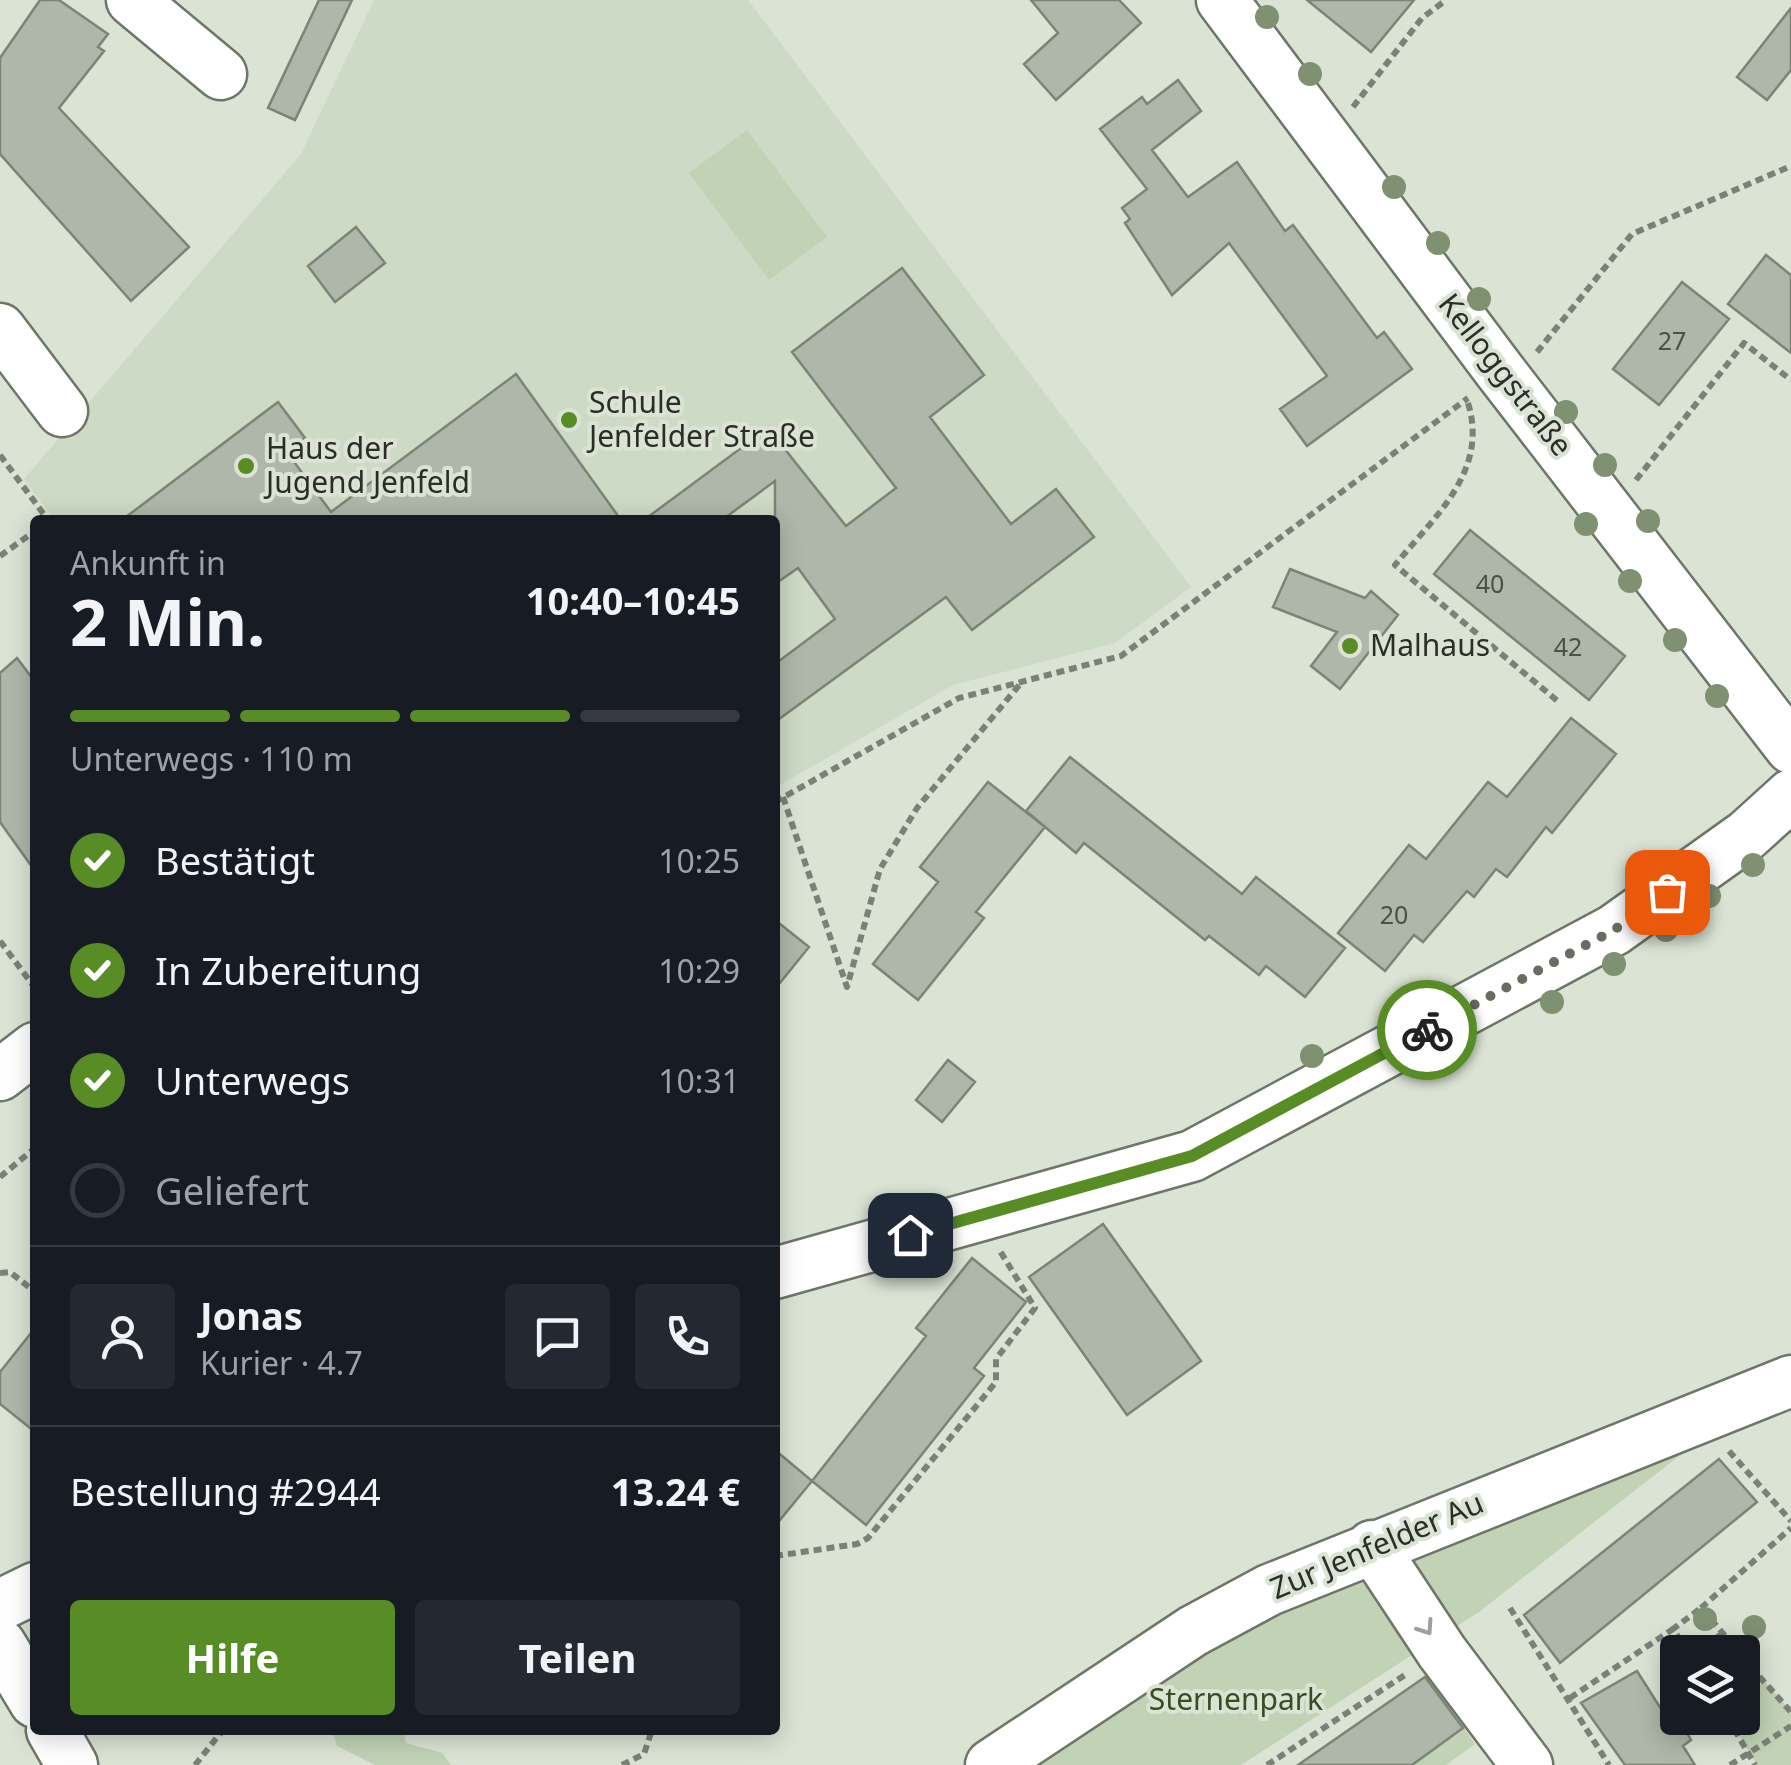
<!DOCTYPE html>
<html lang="de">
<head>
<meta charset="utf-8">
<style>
	:root { --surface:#171b24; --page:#242831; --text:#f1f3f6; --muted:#9ea1a6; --line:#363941; --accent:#588d25 }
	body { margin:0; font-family:"Noto Sans",sans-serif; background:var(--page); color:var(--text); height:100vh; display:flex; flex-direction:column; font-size:38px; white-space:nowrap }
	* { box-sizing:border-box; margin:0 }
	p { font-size:32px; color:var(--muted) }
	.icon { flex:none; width:55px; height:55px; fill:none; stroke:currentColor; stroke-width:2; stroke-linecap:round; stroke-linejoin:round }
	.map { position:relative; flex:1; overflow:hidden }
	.details { position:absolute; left:30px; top:515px; width:750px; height:1220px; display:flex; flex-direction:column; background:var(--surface); border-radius:10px; box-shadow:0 5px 25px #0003 }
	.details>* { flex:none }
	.controls { position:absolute; left:1660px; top:1635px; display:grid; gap:20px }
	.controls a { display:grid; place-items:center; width:100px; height:100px; border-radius:10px; background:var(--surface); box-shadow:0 5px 25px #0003; font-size:50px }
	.pin { position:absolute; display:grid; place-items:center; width:85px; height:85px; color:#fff; margin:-42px; border-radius:20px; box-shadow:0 5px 15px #0006 }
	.courier { position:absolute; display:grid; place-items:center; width:100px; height:100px; margin:-50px; border:8px solid #588d25; border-radius:50%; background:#fff; color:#222; box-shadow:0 2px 12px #0007 }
	.headline em { font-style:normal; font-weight:700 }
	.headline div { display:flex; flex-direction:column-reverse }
	.headline { display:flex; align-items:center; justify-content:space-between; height:170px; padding:0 40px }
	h1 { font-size:65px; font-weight:700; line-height:75px }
	.bar { display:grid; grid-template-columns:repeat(4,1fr); gap:15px 10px; align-content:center; height:120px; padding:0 40px }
	.bar i { height:12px; border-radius:8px; background:var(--line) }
	.bar .selected { background:var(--accent) }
	.bar p { grid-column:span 4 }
	.line { display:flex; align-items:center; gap:25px; padding:0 40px; border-top:2px solid var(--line) }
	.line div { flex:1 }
	.round { display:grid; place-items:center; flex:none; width:105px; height:105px; border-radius:10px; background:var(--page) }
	ol { padding:0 40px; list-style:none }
	li { display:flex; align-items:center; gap:30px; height:110px }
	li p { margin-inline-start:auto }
	li .icon { padding:10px; border-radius:50%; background:var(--accent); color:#fff; stroke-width:4 }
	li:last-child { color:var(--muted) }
	li i { width:55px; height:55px; border:5px solid var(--line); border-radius:50% }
	.button { display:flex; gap:20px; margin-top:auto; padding:20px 40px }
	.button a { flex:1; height:115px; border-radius:10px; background:var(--accent); color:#fff; font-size:40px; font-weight:700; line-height:115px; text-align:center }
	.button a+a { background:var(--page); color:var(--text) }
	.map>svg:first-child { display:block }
</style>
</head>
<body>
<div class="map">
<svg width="1791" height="1765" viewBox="0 0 1791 1765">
	<rect width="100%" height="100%" fill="#dae3d4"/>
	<path fill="#cddac5" d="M 374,0 L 748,0 L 1191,587 L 1115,643 L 953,685 L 775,788 L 775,520 L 54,520 L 24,479 L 301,154 Z"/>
	<path fill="#c1d2b5" d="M 747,130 L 827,237 L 769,280 L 689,173 Z
		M 1706,1435 L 1479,1612 L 1241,1765 L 1028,1765 L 1129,1694 L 1276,1610 Z
		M 1743,1657 L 1791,1711 L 1791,1765 L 1757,1765 L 1728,1718 L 1742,1718 Z
		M 1464,1728 L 1475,1744 L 1446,1765 L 1412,1765 Z
		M 332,1730 L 404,1730 L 406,1743 L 442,1753 L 451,1765 L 375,1765 L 337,1746 Z"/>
	<path fill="#aeb7a9" stroke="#7c8476" stroke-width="2.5" d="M 40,0 L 59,0 L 108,34 L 98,47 L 104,51 L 59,108 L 189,247 L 131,301 L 0,154 L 0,58 Z
		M 319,0 L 352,0 L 295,120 L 268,108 Z
		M 1031,0 L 1119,0 L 1141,23 L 1056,100 L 1024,64 L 1058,33 Z
		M 1307,0 L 1414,0 L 1371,52 Z
		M 1791,8 L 1791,70 L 1767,100 L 1737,77 Z
		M 1178,80 L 1201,111 L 1152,150 L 1188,197 L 1237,162 L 1285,231 L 1293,225 L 1377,338 L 1384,332 L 1412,369 L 1307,446 L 1280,409 L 1327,376 L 1229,243 L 1172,295 L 1125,223 L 1130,219 L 1122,208 L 1147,189 L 1100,129 L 1142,97 L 1147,104 Z
		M 356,227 L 385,263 L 335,302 L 308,266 Z
		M 1766,255 L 1791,275 L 1791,353 L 1728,304 Z
		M 902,268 L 984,375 L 930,417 L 1011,524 L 1056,489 L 1094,537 L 972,630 L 946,597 L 775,722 L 775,664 L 835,619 L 798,568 L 775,584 L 775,481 L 722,520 L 644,520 L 768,428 L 846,526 L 896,488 L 792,352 Z
		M 1682,282 L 1729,319 L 1659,405 L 1613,369 Z
		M 516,374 L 621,520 L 122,520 L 278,402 L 305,438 L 286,451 L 331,512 Z
		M 1470,530 L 1625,656 L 1589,700 L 1434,574 Z
		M 1290,569 L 1365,598 L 1371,591 L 1398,615 L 1340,689 L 1311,666 L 1337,632 L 1273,607 Z
		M 17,658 L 35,682 L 35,871 L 0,822 L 0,673 Z
		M 1571,718 L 1616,754 L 1552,833 L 1546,827 L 1507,877 L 1496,869 L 1474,897 L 1467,891 L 1423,942 L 1414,935 L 1385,971 L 1338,933 L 1409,845 L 1426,859 L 1488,782 L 1507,797 Z
		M 1070,757 L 1242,894 L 1256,877 L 1345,948 L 1305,997 L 1266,966 L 1259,975 L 1209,936 L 1205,940 L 1084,843 L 1076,853 L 1026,811 Z
		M 988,782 L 1045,827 L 976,912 L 984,918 L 918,1000 L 873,964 L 938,882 L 920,867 Z
		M 775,920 L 809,947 L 775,989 Z
		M 948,1060 L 975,1082 L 942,1122 L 916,1100 Z
		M 1103,1224 L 1201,1361 L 1127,1415 L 1029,1277 Z
		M 972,1258 L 1026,1302 L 974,1368 L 984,1376 L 866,1525 L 812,1481 L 926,1336 L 916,1328 Z
		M 35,1328 L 35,1432 L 0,1404 L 0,1372 Z
		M 775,1450 L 812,1481 L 775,1526 Z
		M 1719,1459 L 1757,1502 L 1560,1663 L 1524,1615 Z
		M 1637,1671 L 1668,1720 L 1677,1715 L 1691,1740 L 1683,1746 L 1695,1765 L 1625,1765 L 1581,1703 Z
		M 1425,1677 L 1463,1728 L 1412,1765 L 1298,1765 Z"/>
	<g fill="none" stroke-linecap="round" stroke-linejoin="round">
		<g stroke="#6e7668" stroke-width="55">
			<path id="minor" d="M 132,0 L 221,74
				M 1222,0 L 1499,370 L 1791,748
				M 0,329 L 62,411
				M 0,1075 L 35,1048
				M 775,1273 L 1192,1156 L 1614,930 L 1747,835 L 1791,795
				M 1372,1546 L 1442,1652 L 1527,1765
				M 0,1605 L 35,1588
				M 0,1644 L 35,1702
				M 52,1730 L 72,1765
				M 991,1765 L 1193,1631 L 1269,1590 L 1791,1381"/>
		</g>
		<path stroke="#7c8178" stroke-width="6" stroke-dasharray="8 5" stroke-linecap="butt" d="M 1353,107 L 1422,18 L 1446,0
			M 1537,352 L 1632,234 L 1791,166
			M 1468,403 C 1489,471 1435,516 1395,565 L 1560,703
			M 0,455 L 48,520
			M 1636,480 L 1744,343 L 1791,380
			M 0,556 L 35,531
			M 783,797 L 847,987 L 880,869 L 917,808 L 1021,683
			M 775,802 L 959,698 L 1121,656 L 1468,398
			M 0,941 L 35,988
			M 0,1177 L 35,1148
			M 0,1273 L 10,1272 L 35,1292
			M 1729,1451 L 1791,1521
			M 775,1556 L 857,1544 L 868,1538 L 996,1382 L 996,1359 L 1035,1308 L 1000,1251
			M 1510,1608 L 1609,1765
			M 1701,1608 L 1791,1528
			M 1688,1652 L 1673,1629 L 1701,1608 L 1739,1652
			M 1695,1652 L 1722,1634
			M 1742,1657 L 1791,1712
			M 1570,1698 L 1673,1629
			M 1728,1718 L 1755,1765
			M 195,1765 L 223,1730
			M 622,1765 L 644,1754 L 652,1730
			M 1267,1765 L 1408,1673
			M 1730,1765 L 1791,1726"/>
		<use href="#minor" stroke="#fff" stroke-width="50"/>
	</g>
	<g fill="#809172">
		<circle cx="1267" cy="17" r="12"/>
		<circle cx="1310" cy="74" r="12"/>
		<circle cx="1394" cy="187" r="12"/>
		<circle cx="1438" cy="243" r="12"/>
		<circle cx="1479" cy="299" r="12"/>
		<circle cx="1566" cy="412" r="12"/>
		<circle cx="1605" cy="465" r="12"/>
		<circle cx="1648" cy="521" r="12"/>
		<circle cx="1586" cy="524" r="12"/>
		<circle cx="1630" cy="581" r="12"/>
		<circle cx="1675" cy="640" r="12"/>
		<circle cx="1717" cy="696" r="12"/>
		<circle cx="1753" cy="865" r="12"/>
		<circle cx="1709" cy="896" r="12"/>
		<circle cx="1666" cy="930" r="12"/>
		<circle cx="1614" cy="964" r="12"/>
		<circle cx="1552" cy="1002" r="12"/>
		<circle cx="1312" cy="1056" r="12"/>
		<circle cx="1705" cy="1619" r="12"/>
		<circle cx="1754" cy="1627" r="12"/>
	</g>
	<defs><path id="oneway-chevron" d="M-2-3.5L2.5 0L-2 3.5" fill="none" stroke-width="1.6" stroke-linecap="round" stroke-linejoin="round" transform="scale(2.5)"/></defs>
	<use stroke="#9fa09e" href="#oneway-chevron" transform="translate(1426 1628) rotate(56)"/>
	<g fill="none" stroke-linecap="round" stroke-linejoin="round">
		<path stroke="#686d64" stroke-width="10" stroke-dasharray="0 18" d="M 1427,1030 L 1614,930 L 1667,892"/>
		<path stroke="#588d25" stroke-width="12" d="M 910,1235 L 1192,1156 L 1427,1030"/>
	</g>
	<g fill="#588d25" stroke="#dae3d4" stroke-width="4">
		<circle cx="569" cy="420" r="10"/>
		<circle cx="246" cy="466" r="10"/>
		<circle cx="1350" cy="646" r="10"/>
	</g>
	<g text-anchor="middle" stroke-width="8" stroke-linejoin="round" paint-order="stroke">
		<g font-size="25" fill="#4b5048">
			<text x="1672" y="350">27</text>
			<text x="1490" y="593">40</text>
			<text x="1568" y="656">42</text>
			<text x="1394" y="924">20</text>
		</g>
		<g font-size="30" fill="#2a2d28" stroke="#dae3d4">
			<text transform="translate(1505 375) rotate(52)" y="10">Kelloggstraße</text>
			<text transform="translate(1377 1546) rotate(-23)" y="10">Zur Jenfelder Au</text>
		</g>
		<g font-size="30" fill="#2a2d28" stroke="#dae3d4" text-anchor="start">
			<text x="589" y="413">Schule<tspan x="589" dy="34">Jenfelder Straße</tspan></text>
			<text x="266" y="459">Haus der<tspan x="266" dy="34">Jugend Jenfeld</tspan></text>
			<text x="1370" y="656">Malhaus</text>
		</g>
		<g font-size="30" fill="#364e22" stroke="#dae3d4">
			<text x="1236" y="1710">Sternenpark</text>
		</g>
	</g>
</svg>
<div class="controls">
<a><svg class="icon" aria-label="layers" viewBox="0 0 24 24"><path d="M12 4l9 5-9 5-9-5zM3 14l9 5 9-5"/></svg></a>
</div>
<div class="pin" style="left:1667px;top:892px;background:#ea580c"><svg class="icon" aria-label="bag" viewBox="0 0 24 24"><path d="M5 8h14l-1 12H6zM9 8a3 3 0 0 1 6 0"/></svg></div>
<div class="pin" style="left:910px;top:1235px;background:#1f2937"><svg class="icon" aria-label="home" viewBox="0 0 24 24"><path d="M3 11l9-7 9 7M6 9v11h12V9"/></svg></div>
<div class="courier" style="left:1427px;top:1030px"><svg class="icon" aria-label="bike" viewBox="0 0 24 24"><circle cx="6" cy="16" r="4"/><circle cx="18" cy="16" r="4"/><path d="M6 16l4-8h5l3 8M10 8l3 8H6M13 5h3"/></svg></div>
<section class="details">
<div class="headline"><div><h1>2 Min.</h1><p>Ankunft in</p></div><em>10:40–10:45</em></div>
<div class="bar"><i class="selected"></i><i class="selected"></i><i class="selected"></i><i></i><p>Unterwegs · 110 m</p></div>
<ol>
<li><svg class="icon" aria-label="check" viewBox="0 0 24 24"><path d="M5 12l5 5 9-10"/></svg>Bestätigt<p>10:25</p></li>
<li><svg class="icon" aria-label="check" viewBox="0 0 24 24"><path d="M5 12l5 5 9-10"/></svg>In Zubereitung<p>10:29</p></li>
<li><svg class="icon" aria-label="check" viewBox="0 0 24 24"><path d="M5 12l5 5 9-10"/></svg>Unterwegs<p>10:31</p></li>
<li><i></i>Geliefert</li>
</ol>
<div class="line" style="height:180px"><a class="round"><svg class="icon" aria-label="person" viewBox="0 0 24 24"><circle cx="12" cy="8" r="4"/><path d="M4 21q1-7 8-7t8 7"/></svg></a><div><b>Jonas</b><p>Kurier · 4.7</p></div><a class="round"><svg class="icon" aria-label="chat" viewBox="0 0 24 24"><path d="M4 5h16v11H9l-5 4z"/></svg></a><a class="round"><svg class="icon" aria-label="phone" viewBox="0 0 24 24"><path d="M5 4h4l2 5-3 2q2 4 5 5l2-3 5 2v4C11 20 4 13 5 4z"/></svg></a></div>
<div class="line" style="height:130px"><div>Bestellung #2944</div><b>13.24 €</b></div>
<div class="button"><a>Hilfe</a><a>Teilen</a></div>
</section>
</div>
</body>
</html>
